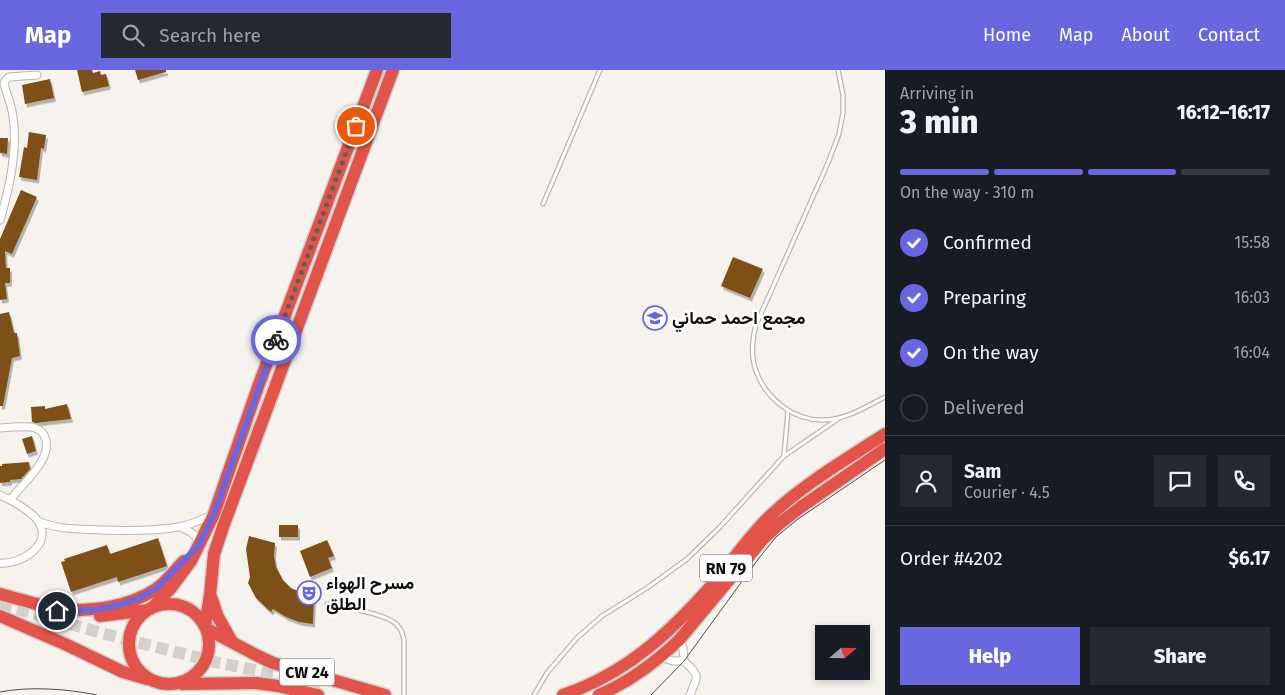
<!DOCTYPE html>
<html lang="en">
<head>
<meta charset="utf-8">
<style>
	:root { --surface:#171b24; --page:#242831; --text:#f1f3f6; --muted:#9ea1a6; --line:#363941; --accent:#6a66e0 }
	body { margin:0; font-family:"Fira Sans",Vazirmatn,sans-serif; background:var(--page); color:var(--text); height:100vh; display:flex; flex-direction:column; font-size:19px; white-space:nowrap }
	* { box-sizing:border-box; margin:0 }
	p { font-size:16px; color:var(--muted) }
	.icon { flex:none; width:28px; height:28px; fill:none; stroke:currentColor; stroke-width:2; stroke-linecap:round; stroke-linejoin:round }
	.map { position:relative; flex:1; overflow:hidden }
	.details { display:flex; flex-direction:column; background:var(--surface); width:400px }
	.details>* { flex:none }
	.needle { width:32px; rotate:70deg }
	.tools { position:absolute; left:815px; top:555px; display:grid; gap:10px }
	.tools a { display:grid; place-items:center; width:55px; height:55px; border-radius:0px; background:var(--surface); box-shadow:0 2px 8px #0003; font-size:25px }
	.pin { position:absolute; display:grid; place-items:center; width:42px; height:42px; color:#fff; margin:-21px; border:2px solid #fff; border-radius:50%; box-shadow:0 1px 5px #0007 }
	.courier { position:absolute; display:grid; place-items:center; width:50px; height:50px; margin:-25px; border:4px solid #6a66e0; border-radius:50%; background:#fff; color:#222; box-shadow:0 1px 6px #0007 }
	.headline em { font-style:normal; font-weight:800 }
	.headline div { display:flex; flex-direction:column-reverse }
	.headline { display:flex; align-items:center; justify-content:space-between; height:85px; padding:0 15px }
	h1 { font-size:32px; font-weight:800; line-height:38px }
	.bar { display:grid; grid-template-columns:repeat(4,1fr); gap:8px 5px; align-content:center; height:60px; padding:0 15px }
	.bar i { height:6px; border-radius:4px; background:var(--line) }
	.bar .selected { background:var(--accent) }
	.bar p { grid-column:span 4 }
	.line { display:flex; align-items:center; gap:12px; padding:0 15px; border-top:1px solid var(--line) }
	.line div { flex:1 }
	.round { display:grid; place-items:center; flex:none; width:52px; height:52px; border-radius:0px; background:var(--page) }
	ol { padding:0 15px; list-style:none }
	li { display:flex; align-items:center; gap:15px; height:55px }
	li p { margin-inline-start:auto }
	li .icon { padding:5px; border-radius:50%; background:var(--accent); color:#fff; stroke-width:4 }
	li:last-child { color:var(--muted) }
	li i { width:28px; height:28px; border:2px solid var(--line); border-radius:50% }
	.button { display:flex; gap:10px; margin-top:auto; padding:10px 15px }
	.button a { flex:1; height:58px; border-radius:0px; background:var(--accent); color:#fff; font-size:20px; font-weight:800; line-height:58px; text-align:center }
	.button a+a { background:var(--page); color:var(--text) }
	header { display:flex; align-items:center; gap:30px; box-sizing:border-box; height:70px; padding:0 25px; background:var(--accent); color:#fff }
	header strong { font-size:24px }
	nav { display:flex; gap:28px; margin-inline-start:auto; font-size:18px }
	.search { width:350px; height:45px; background:var(--page); display:flex; align-items:center; gap:12px; box-sizing:border-box; padding:0 18px; border-radius:0px; color:var(--muted); font-size:19px }
	main { display:flex; flex:1; min-height:0 }
	.map>svg:first-child { display:block }
</style>
</head>
<body>
<header>
<strong>Map</strong>
<div class="search"><svg class="icon" aria-label="search" viewBox="0 0 24 24"><circle cx="10" cy="10" r="6"/><path d="M15 15l6 6"/></svg>Search here</div>
<nav><a>Home</a><a>Map</a><a>About</a><a>Contact</a></nav>
</header>
<main>
<div class="map">
<svg width="885" height="625" viewBox="0 0 885 625">
	<defs>
		<filter id="shadow"><feDropShadow dx="2" dy="3.5" stdDeviation="0" flood-color="#0004"/></filter>
	</defs>
	<rect width="100%" height="100%" fill="#f6f2ee"/>
	<path fill="#7e4f13" filter="url(#shadow)" d="M 77,0 L 92,0 L 93,3 L 100,1 L 101,5 L 106,4 L 109,16 L 82,22 Z
		M 135,0 L 166,0 L 166,2 L 138,10 Z
		M 50,9 L 54,28 L 25,34 L 22,15 Z
		M 29,62 L 46,65 L 44,79 L 41,78 L 37,110 L 19,107 L 24,77 L 27,78 Z
		M 0,68 L 8,68 L 7,84 L 0,83 Z
		M 21,120 L 37,127 L 12,184 L 5,181 L 6,198 L 10,198 L 10,213 L 5,213 L 7,229 L 0,230 L 0,169 Z
		M 733,187 L 763,199 L 750,228 L 721,216 Z
		M 9,242 L 14,263 L 17,263 L 20,286 L 12,288 L 3,336 L 0,336 L 0,244 Z
		M 67,334 L 71,349 L 36,353 L 32,352 L 31,337 L 45,336 L 45,339 Z
		M 32,366 L 36,381 L 27,384 L 22,369 Z
		M 29,392 L 30,399 L 21,409 L 10,410 L 10,412 L 0,413 L 0,396 L 2,396 L 2,394 Z
		M 279,455 L 298,455 L 298,467 L 279,467 Z
		M 249,466 L 275,473 L 274,486 L 276,497 L 283,510 L 291,518 L 305,524 L 314,526 L 313,554 L 299,552 L 286,547 L 273,539 L 271,542 L 256,528 L 248,513 L 250,507 L 246,479 Z
		M 158,468 L 167,496 L 118,512 L 117,507 L 71,522 L 61,492 L 65,491 L 64,489 L 107,475 L 110,484 Z
		M 327,470 L 334,486 L 328,488 L 332,498 L 310,507 L 300,481 Z"/>
	<g fill="none" stroke-linecap="round" stroke-linejoin="round">
		<path stroke="#d4d0cc" stroke-width="12" stroke-dasharray="12 6" stroke-linecap="butt" d="M 0,534 L 109,565 L 219,593 L 321,613"/>
		<g stroke="#b9b5b1" stroke-width="5.5">
			<path id="lane" d="M 838,0 L 843,25 L 843,43 L 839,64 L 828,93 L 756,255 C 752,270 751,287 756,301 C 766,329 794,351 824,350 C 847,349 866,337 885,327
				M 543,134 L 600,0
				M 784,385 L 788,341
				M 327,534 C 343,538 388,543 398,556 C 402,560 403,565 404,570 L 404,625
				M 534,625 L 547,603 L 577,568 L 602,546 L 647,518 L 687,489 L 720,457 L 784,386 L 838,349"/>
		</g>
		<g stroke="#b9b5b1" stroke-width="9">
			<path id="street" d="M 0,150 C 9,120 18,79 13,47 C 12,36 7,25 4,14 L 5,11 L 9,7 L 37,5
				M 0,358 C 10,357 21,356 31,357 C 37,358 41,360 44,365 C 56,387 22,414 10,430
				M 0,425 C 11,430 31,441 38,451 C 54,475 20,495 0,493
				M 38,451 C 58,460 81,459 102,460 C 128,461 154,461 179,457 C 190,455 201,450 212,445
				M 181,457 L 192,463 L 201,472
				M 679,570 L 683,578 L 684,591 L 693,600 L 696,605 L 696,610 L 690,625
				M 660,587 L 673,591 L 684,591"/>
		</g>
		<g stroke="#cfcfcf" stroke-width="15">
			<path id="highway" d="M 0,524 L 66,542
				M 211,527 L 218,547 L 232,572
				M129 574a40 40 0 1 1 80 0a40 40 0 1 1-80 0Z
				M 153,537 L 171,518 L 191,491 L 214,444 L 258,317 L 377,0
				M 57,541 C 92,540 126,539 156,519 C 166,512 175,500 184,491
				M 0,546 L 67,575 L 123,602 L 147,609
				M 100,546 L 148,540
				M 205,556 L 210,525 L 214,484 L 223,457 L 393,0
				M 207,559 L 256,585 L 273,593 L 385,625
				M 182,614 L 256,613 L 278,616 L 318,625
				M 563,625 C 629,603 675,558 719,507 C 735,487 750,466 768,448 C 802,415 845,390 885,364
				M 599,625 C 629,612 656,592 679,570 L 763,469 L 779,454 L 801,437 L 885,379"/>
		</g>
		<use href="#lane" stroke="#fff" stroke-width="3"/>
		<use href="#street" stroke="#fff" stroke-width="7"/>
		<use href="#highway" stroke="#e25449" stroke-width="12"/>
		<path stroke="#504d4b" stroke-width="1" d="M 0,622 C 30,616 68,619 97,625
			M 651,625 L 684,591 L 759,488 L 776,467 L 798,449 L 885,390"/>
	</g>
	<g fill="none" stroke-linecap="round" stroke-linejoin="round">
		<path stroke="#605e5c" stroke-width="5" stroke-dasharray="0 9" d="M 276,270 L 356,56"/>
		<path stroke="#6a66e0" stroke-width="6" d="M 57,541 L 95,540 L 119,535 L 138,529 L 157,518 L 199,475 L 214,444 L 276,270"/>
	</g>
	<defs>
		<g id="university-ring" transform="scale(1.25)"><circle r="9.5" fill="#fff" stroke="#6a66e0" stroke-width="1.5"/><path d="M0-5L7-2L0 1L-7-2ZM-4 1L0 2.5L4 1V4Q0 6-4 4Z" fill="#6a66e0"/></g>
		<g id="theatre-ring" transform="scale(1.25)"><circle r="9.5" fill="#fff" stroke="#6a66e0" stroke-width="1.5"/><path d="M-5-5.5Q0-4 5-5.5V0Q5 5 0 6Q-5 5-5 0ZM-3.3-2.5H-1v1.5H-3.3ZM1-2.5H3.3v1.5H1ZM-2.8 1Q0 5.5 2.8 1Z" fill="#6a66e0"/></g>
	</defs>
	<g fill-rule="evenodd">
		<use href="#university-ring" x="655" y="248"/>
		<use href="#theatre-ring" x="309" y="523"/>
	</g>
	<g text-anchor="middle" stroke-width="5" stroke-linejoin="round" paint-order="stroke">
		<g fill="#fff" stroke="#585656" stroke-width="1">
			<rect x="700" y="484.5" width="52" height="27" rx="4"/>
			<rect x="279.5" y="588.5" width="55" height="27" rx="4"/>
		</g>
		<g font-size="16" font-weight="bold" fill="#100e0d">
			<text x="726" y="504">RN 79</text>
			<text x="307" y="608">CW 24</text>
		</g>
		<g font-size="18" font-weight="bold" fill="#100e0d" stroke="#fff" text-anchor="start">
			<text x="672" y="254">مجمع احمد حماني</text>
			<text x="326" y="519">مسرح الهواء<tspan x="326" dy="21">الطلق</tspan></text>
		</g>
	</g>
</svg>
<div class="tools">
<a><svg class="needle" viewBox="-14 -14 28 28"><path d="M0-13l5 13h-10z" fill="#e53935"/><path d="M0 13l5-13h-10z" fill="#9ea1a6"/></svg></a>
</div>
<div class="pin" style="left:356px;top:56px;background:#ea580c"><svg class="icon" aria-label="bag" viewBox="0 0 24 24"><path d="M5 8h14l-1 12H6zM9 8a3 3 0 0 1 6 0"/></svg></div>
<div class="pin" style="left:57px;top:541px;background:#1f2937"><svg class="icon" aria-label="home" viewBox="0 0 24 24"><path d="M3 11l9-7 9 7M6 9v11h12V9"/></svg></div>
<div class="courier" style="left:276px;top:270px"><svg class="icon" aria-label="bike" viewBox="0 0 24 24"><circle cx="6" cy="16" r="4"/><circle cx="18" cy="16" r="4"/><path d="M6 16l4-8h5l3 8M10 8l3 8H6M13 5h3"/></svg></div>
</div>
<section class="details">
<div class="headline"><div><h1>3 min</h1><p>Arriving in</p></div><em>16:12–16:17</em></div>
<div class="bar"><i class="selected"></i><i class="selected"></i><i class="selected"></i><i></i><p>On the way · 310 m</p></div>
<ol>
<li><svg class="icon" aria-label="check" viewBox="0 0 24 24"><path d="M5 12l5 5 9-10"/></svg>Confirmed<p>15:58</p></li>
<li><svg class="icon" aria-label="check" viewBox="0 0 24 24"><path d="M5 12l5 5 9-10"/></svg>Preparing<p>16:03</p></li>
<li><svg class="icon" aria-label="check" viewBox="0 0 24 24"><path d="M5 12l5 5 9-10"/></svg>On the way<p>16:04</p></li>
<li><i></i>Delivered</li>
</ol>
<div class="line" style="height:90px"><a class="round"><svg class="icon" aria-label="person" viewBox="0 0 24 24"><circle cx="12" cy="8" r="4"/><path d="M4 21q1-7 8-7t8 7"/></svg></a><div><b>Sam</b><p>Courier · 4.5</p></div><a class="round"><svg class="icon" aria-label="chat" viewBox="0 0 24 24"><path d="M4 5h16v11H9l-5 4z"/></svg></a><a class="round"><svg class="icon" aria-label="phone" viewBox="0 0 24 24"><path d="M5 4h4l2 5-3 2q2 4 5 5l2-3 5 2v4C11 20 4 13 5 4z"/></svg></a></div>
<div class="line" style="height:65px"><div>Order #4202</div><b>$6.17</b></div>
<div class="button"><a>Help</a><a>Share</a></div>
</section>
</main>
</body>
</html>
